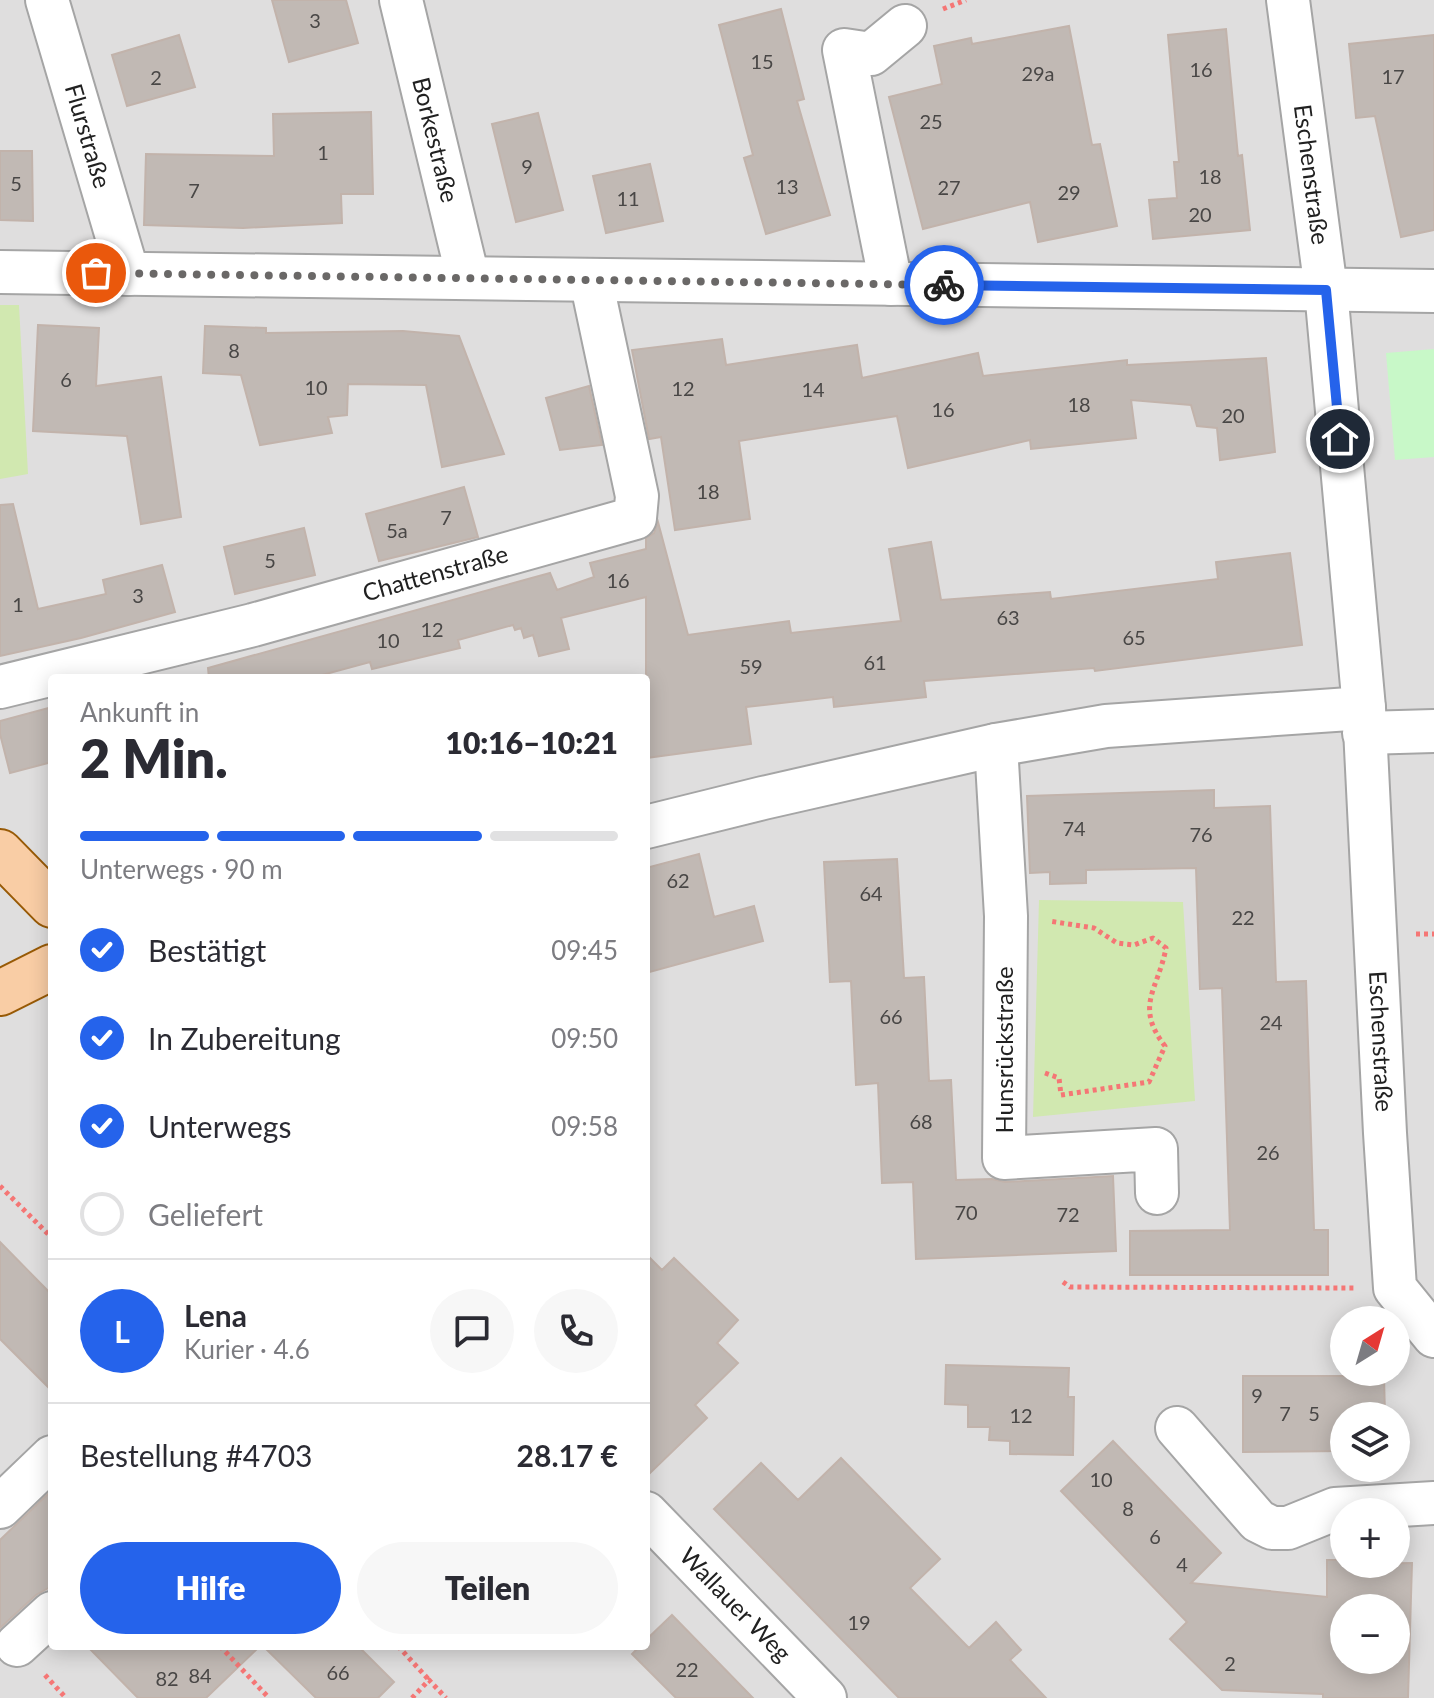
<!DOCTYPE html>
<html lang="de">
<head>
<meta charset="utf-8">
<style>
	:root { --surface:#fff; --page:#f7f7f7; --text:#2b2b33; --muted:#7c7c81; --line:#e1e1e2; --accent:#2563eb }
	body { margin:0; font-family:Lato,sans-serif; background:var(--page); color:var(--text); height:100vh; display:flex; flex-direction:column; font-size:30px; white-space:nowrap }
	* { box-sizing:border-box; margin:0 }
	p { font-size:26px; color:var(--muted) }
	.icon { flex:none; width:44px; height:44px; fill:none; stroke:currentColor; stroke-width:2; stroke-linecap:round; stroke-linejoin:round }
	.map { position:relative; flex:1; overflow:hidden }
	.panel { position:absolute; left:48px; top:674px; width:602px; height:976px; display:flex; flex-direction:column; background:var(--surface); border-radius:8px; box-shadow:0 4px 20px #0003 }
	.panel>* { flex:none }
	.needle { width:52px; rotate:37deg }
	.controls { position:absolute; left:1330px; top:1306px; display:grid; gap:16px }
	.controls a { display:grid; place-items:center; width:80px; height:80px; border-radius:50%; background:var(--surface); box-shadow:0 4px 20px #0003; font-size:40px }
	.pin { position:absolute; display:grid; place-items:center; width:68px; height:68px; color:#fff; margin:-34px; border:4px solid #fff; border-radius:50%; box-shadow:0 2px 8px #0007 }
	.courier { position:absolute; display:grid; place-items:center; width:80px; height:80px; margin:-40px; border:6px solid #2563eb; border-radius:50%; background:#fff; color:#222; box-shadow:0 2px 10px #0007 }
	.overview em { font-style:normal; font-weight:800 }
	.overview div { display:flex; flex-direction:column-reverse }
	.overview { display:flex; align-items:center; justify-content:space-between; height:136px; padding:0 32px }
	h1 { font-size:52px; font-weight:800; line-height:60px }
	.bar { display:grid; grid-template-columns:repeat(4,1fr); gap:12px 8px; align-content:center; height:96px; padding:0 32px }
	.bar i { height:10px; border-radius:6px; background:var(--line) }
	.bar .on { background:var(--accent) }
	.bar p { grid-column:span 4 }
	.line { display:flex; align-items:center; gap:20px; padding:0 32px; border-top:2px solid var(--line) }
	.line div { flex:1 }
	.round { display:grid; place-items:center; flex:none; width:84px; height:84px; border-radius:42px; background:var(--page) }
	ol { padding:0 32px; list-style:none }
	li { display:flex; align-items:center; gap:24px; height:88px }
	li p { margin-inline-start:auto }
	li .icon { padding:8px; border-radius:50%; background:var(--accent); color:#fff; stroke-width:4 }
	li:last-child { color:var(--muted) }
	li i { width:44px; height:44px; border:4px solid var(--line); border-radius:50% }
	.button { display:flex; gap:16px; margin-top:auto; padding:16px 32px }
	.button a { flex:1; height:92px; border-radius:48px; background:var(--accent); color:#fff; font-size:32px; font-weight:800; line-height:92px; text-align:center }
	.button a+a { background:var(--page); color:var(--text) }
	.map>svg:first-child { display:block }
</style>
</head>
<body>
<div class="map">
<svg width="1434" height="1698" viewBox="0 0 1434 1698">
	<rect width="100%" height="100%" fill="#f1ede8"/>
	<path fill="#dfdede" fill-rule="evenodd" d="M 0,0 L 1434,0 L 1434,1698 L 0,1698 ZM 52,678 L 646,678 L 646,1646 L 52,1646 ZM 1344,1320 L 1396,1320 L 1396,1372 L 1344,1372 ZM 1344,1416 L 1396,1416 L 1396,1468 L 1344,1468 ZM 1344,1512 L 1396,1512 L 1396,1564 L 1344,1564 ZM 1344,1608 L 1396,1608 L 1396,1660 L 1344,1660 Z"/>
	<path fill="#d1e8b0" d="M 0,305 L 19,305 L 28,474 L 0,479 Z
		M 1039,900 L 1183,902 L 1195,1101 L 1033,1117 Z"/>
	<path fill="#c8f8c8" d="M 1434,349 L 1434,457 L 1395,460 L 1386,353 Z"/>
	<path fill="#c1b9b4" stroke="#c2b3ab" stroke-width="2" fill-rule="evenodd" d="M 272,0 L 346,0 L 358,43 L 289,62 Z
		M 781,9 L 804,99 L 797,101 L 830,215 L 766,234 L 744,158 L 753,155 L 719,25 Z
		M 1069,26 L 1092,145 L 1100,144 L 1117,226 L 1038,242 L 1030,202 L 923,229 L 889,97 L 942,84 L 934,46 L 971,38 L 972,44 Z
		M 1226,29 L 1238,156 L 1242,155 L 1250,230 L 1153,239 L 1149,200 L 1177,198 L 1174,162 L 1179,162 L 1168,35 Z
		M 179,35 L 195,87 L 127,106 L 112,55 Z
		M 1434,35 L 1434,230 L 1401,237 L 1375,116 L 1356,118 L 1349,44 Z
		M 371,112 L 373,194 L 341,194 L 342,223 L 243,228 L 144,225 L 146,154 L 274,156 L 273,114 Z
		M 538,113 L 563,210 L 516,222 L 492,124 Z
		M 0,151 L 32,151 L 33,221 L 0,220 Z
		M 650,164 L 663,221 L 606,233 L 593,176 Z
		M 38,325 L 99,328 L 96,386 L 161,377 L 181,517 L 141,524 L 127,436 L 33,431 Z
		M 205,326 L 266,328 L 266,333 L 403,331 L 459,336 L 504,454 L 442,467 L 426,385 L 348,384 L 347,415 L 328,417 L 332,433 L 260,445 L 241,375 L 203,373 Z
		M 722,339 L 726,365 L 857,345 L 862,378 L 978,353 L 983,376 L 1127,360 L 1127,365 L 1266,358 L 1275,452 L 1220,460 L 1217,428 L 1197,426 L 1191,405 L 1131,400 L 1136,438 L 1031,449 L 1030,440 L 908,468 L 897,416 L 739,441 L 750,519 L 675,530 L 661,437 L 649,439 L 632,350 Z
		M 589,386 L 602,445 L 560,450 L 546,398 Z
		M 464,487 L 478,537 L 379,561 L 366,514 Z
		M 13,504 L 38,609 L 106,594 L 103,580 L 162,565 L 175,612 L 81,638 L 0,656 L 0,505 Z
		M 658,522 L 688,635 L 789,621 L 791,633 L 901,621 L 889,549 L 931,542 L 941,600 L 1050,592 L 1051,599 L 1218,579 L 1216,562 L 1290,553 L 1302,645 L 1095,671 L 1094,668 L 924,681 L 926,697 L 834,707 L 833,697 L 746,707 L 751,744 L 646,758 L 646,597 L 561,618 L 569,649 L 539,656 L 533,635 L 524,638 L 521,628 L 515,630 L 513,625 L 458,640 L 460,648 L 372,669 L 370,662 L 311,678 L 209,678 L 208,668 L 528,579 L 550,573 L 557,590 L 594,577 L 590,563 L 646,549 L 646,538 L 654,533 Z
		M 304,528 L 315,575 L 235,594 L 224,547 Z
		M 52,707 L 52,762 L 10,773 L 0,734 L 0,721 Z
		M 1214,790 L 1214,808 L 1270,806 L 1276,982 L 1306,981 L 1314,1230 L 1328,1230 L 1328,1275 L 1130,1275 L 1130,1231 L 1230,1230 L 1222,988 L 1200,989 L 1196,868 L 1086,870 L 1086,883 L 1050,884 L 1050,872 L 1030,873 L 1027,796 Z
		M 699,854 L 714,917 L 754,906 L 763,941 L 646,973 L 646,868 Z
		M 897,859 L 904,978 L 924,977 L 929,1081 L 951,1080 L 956,1180 L 992,1179 L 1005,1182 L 1113,1176 L 1116,1251 L 916,1259 L 913,1182 L 882,1183 L 878,1083 L 856,1085 L 851,981 L 830,982 L 824,862 Z
		M 0,1242 L 52,1295 L 52,1391 L 0,1339 Z
		M 646,1254 L 662,1270 L 674,1258 L 738,1320 L 717,1343 L 738,1363 L 695,1405 L 707,1418 L 646,1477 Z
		M 946,1365 L 1069,1368 L 1068,1397 L 1074,1397 L 1073,1455 L 1010,1454 L 1010,1441 L 989,1440 L 990,1427 L 968,1427 L 968,1405 L 945,1404 Z
		M 1243,1376 L 1384,1376 L 1385,1416 L 1344,1416 L 1344,1451 L 1243,1452 Z
		M 1113,1441 L 1221,1553 L 1191,1583 L 1327,1597 L 1327,1560 L 1344,1560 L 1344,1564 L 1412,1563 L 1408,1698 L 1323,1698 L 1323,1694 L 1222,1690 L 1170,1639 L 1187,1622 L 1061,1491 ZM 1344,1608 L 1396,1608 L 1396,1660 L 1344,1660 Z
		M 841,1458 L 940,1559 L 910,1588 L 969,1648 L 996,1622 L 1021,1650 L 1010,1660 L 1046,1698 L 899,1698 L 714,1509 L 761,1463 L 798,1500 Z
		M 52,1490 L 52,1586 L 36,1595 L 0,1628 L 0,1540 Z
		M 672,1615 L 753,1698 L 676,1698 L 632,1654 L 640,1646 L 646,1646 L 646,1640 Z
		M 87,1646 L 260,1646 L 206,1698 L 138,1698 Z
		M 263,1646 L 358,1646 L 394,1682 L 378,1698 L 316,1698 Z"/>
	<g fill="none" stroke-linecap="round" stroke-linejoin="round">
		<g stroke="#a5a5a5" stroke-width="46">
			<g id="minor">
				<path id="s1" d="M 47,0 L 128,274"/>
				<path id="s2" d="M 401,0 L 468,278"/>
				<path id="s3" d="M 1288,0 L 1326,290 L 1364,708 L 1385,1133 L 1395,1288 L 1434,1336"/>
				<path d="M 0,272 L 1434,291"/>
				<path d="M 891,284 L 844,50 L 871,54 L 905,26"/>
				<path id="s4" d="M 0,687 L 253,625 L 635,518 L 637,496 L 591,280"/>
				<path d="M 1364,733 L 1434,731"/>
				<path d="M 996,745 L 1006,916 L 1004,1158 L 1156,1149 L 1157,1193"/>
				<path d="M 646,827 L 763,798 L 996,745 L 1106,726 L 1364,708"/>
				<path d="M 1177,1428 L 1258,1521 L 1272,1528 L 1288,1528 L 1335,1509 L 1434,1503"/>
				<path d="M 0,1507 L 52,1457"/>
				<path id="s5" d="M 646,1513 L 825,1698"/>
				<path d="M 17,1645 L 52,1613"/>
			</g>
		</g>
		<g stroke="#985a06" stroke-width="48">
			<path id="major" d="M 0,852 L 52,905
				M 0,993 L 52,967"/>
		</g>
		<path stroke="#f57675" stroke-width="5" stroke-dasharray="4 4" stroke-linecap="butt" d="M 943,9 L 966,0
			M 1416,934 L 1434,934
			M 1045,1073 L 1059,1078 L 1061,1095 L 1149,1082 L 1165,1046 C 1134,1006 1158,990 1166,948 L 1153,938 L 1134,945 L 1117,943 L 1094,928 L 1049,921
			M 0,1186 L 52,1238
			M 1063,1282 L 1070,1287 L 1354,1288
			M 220,1646 L 269,1698
			M 398,1646 L 429,1680
			M 45,1675 L 66,1698
			M 412,1698 L 429,1680 L 446,1698"/>
		<use href="#minor" stroke="#fff" stroke-width="42"/>
		<use href="#major" stroke="#f9cda5" stroke-width="44"/>
	</g>
	<g fill="none" stroke-linecap="round" stroke-linejoin="round">
		<path stroke="#6a6867" stroke-width="8" stroke-dasharray="0 14.4" d="M 96,273 L 944,285"/>
		<path stroke="#2563eb" stroke-width="10" d="M 944,285 L 1326,290 L 1340,439"/>
	</g>
	<g text-anchor="middle" stroke-width="6" stroke-linejoin="round" paint-order="stroke">
		<g font-size="20" fill="#494746">
			<text x="315" y="28">3</text>
			<text x="762" y="69">15</text>
			<text x="1201" y="77">16</text>
			<text x="1038" y="81">29a</text>
			<text x="1393" y="84">17</text>
			<text x="156" y="85">2</text>
			<text x="931" y="129">25</text>
			<text x="323" y="160">1</text>
			<text x="527" y="174">9</text>
			<text x="1210" y="184">18</text>
			<text x="16" y="191">5</text>
			<text x="787" y="194">13</text>
			<text x="949" y="195">27</text>
			<text x="194" y="198">7</text>
			<text x="1069" y="200">29</text>
			<text x="628" y="206">11</text>
			<text x="1200" y="222">20</text>
			<text x="234" y="358">8</text>
			<text x="66" y="387">6</text>
			<text x="316" y="395">10</text>
			<text x="683" y="396">12</text>
			<text x="813" y="397">14</text>
			<text x="1079" y="412">18</text>
			<text x="943" y="417">16</text>
			<text x="1233" y="423">20</text>
			<text x="708" y="499">18</text>
			<text x="446" y="525">7</text>
			<text x="397" y="538">5a</text>
			<text x="270" y="568">5</text>
			<text x="618" y="588">16</text>
			<text x="138" y="603">3</text>
			<text x="18" y="612">1</text>
			<text x="1008" y="625">63</text>
			<text x="432" y="637">12</text>
			<text x="1134" y="645">65</text>
			<text x="388" y="648">10</text>
			<text x="875" y="670">61</text>
			<text x="751" y="674">59</text>
			<text x="1074" y="836">74</text>
			<text x="1201" y="842">76</text>
			<text x="678" y="888">62</text>
			<text x="871" y="901">64</text>
			<text x="1243" y="925">22</text>
			<text x="891" y="1024">66</text>
			<text x="1271" y="1030">24</text>
			<text x="921" y="1129">68</text>
			<text x="1268" y="1160">26</text>
			<text x="966" y="1220">70</text>
			<text x="1068" y="1222">72</text>
			<text x="1257" y="1403">9</text>
			<text x="1285" y="1421">7</text>
			<text x="1314" y="1421">5</text>
			<text x="1021" y="1423">12</text>
			<text x="1101" y="1487">10</text>
			<text x="1128" y="1516">8</text>
			<text x="1155" y="1544">6</text>
			<text x="1182" y="1572">4</text>
			<text x="859" y="1630">19</text>
			<text x="1230" y="1671">2</text>
			<text x="687" y="1677">22</text>
			<text x="338" y="1680">66</text>
			<text x="200" y="1683">84</text>
			<text x="167" y="1686">82</text>
		</g>
		<g font-size="24" fill="#212121" stroke="#fff">
			<text dy="8" stroke="none"><textPath href="#s1" startOffset="142">Flurstraße</textPath></text>
			<text dy="8" stroke="none"><textPath href="#s2" startOffset="144">Borkestraße</textPath></text>
			<text dy="8" stroke="none"><textPath href="#s3" startOffset="176">Eschenstraße</textPath></text>
			<text dy="8" stroke="none"><textPath href="#s4" startOffset="450">Chattenstraße</textPath></text>
			<text dy="8" stroke="none"><textPath href="#s3" startOffset="1046">Eschenstraße</textPath></text>
			<text transform="translate(1005 1050) rotate(-90)" y="8">Hunsrückstraße</text>
			<text dy="8" stroke="none"><textPath href="#s5" startOffset="128">Wallauer Weg</textPath></text>
		</g>
	</g>
</svg>
<div class="controls">
<a><svg class="needle" viewBox="-14 -14 28 28"><path d="M0-13l5 13h-10z" fill="#e53935"/><path d="M0 13l5-13h-10z" fill="#7c7c81"/></svg></a>
<a><svg class="icon" aria-label="layers" viewBox="0 0 24 24"><path d="M12 4l9 5-9 5-9-5zM3 14l9 5 9-5"/></svg></a>
<a>+</a>
<a>−</a>
</div>
<div class="pin" style="left:96px;top:273px;background:#ea580c"><svg class="icon" aria-label="bag" viewBox="0 0 24 24"><path d="M5 8h14l-1 12H6zM9 8a3 3 0 0 1 6 0"/></svg></div>
<div class="pin" style="left:1340px;top:439px;background:#1f2937"><svg class="icon" aria-label="home" viewBox="0 0 24 24"><path d="M3 11l9-7 9 7M6 9v11h12V9"/></svg></div>
<div class="courier" style="left:944px;top:285px"><svg class="icon" aria-label="bike" viewBox="0 0 24 24"><circle cx="6" cy="16" r="4"/><circle cx="18" cy="16" r="4"/><path d="M6 16l4-8h5l3 8M10 8l3 8H6M13 5h3"/></svg></div>
<section class="panel">
<div class="overview"><div><h1>2 Min.</h1><p>Ankunft in</p></div><em>10:16–10:21</em></div>
<div class="bar"><i class="on"></i><i class="on"></i><i class="on"></i><i></i><p>Unterwegs · 90 m</p></div>
<ol>
<li><svg class="icon" aria-label="check" viewBox="0 0 24 24"><path d="M5 12l5 5 9-10"/></svg>Bestätigt<p>09:45</p></li>
<li><svg class="icon" aria-label="check" viewBox="0 0 24 24"><path d="M5 12l5 5 9-10"/></svg>In Zubereitung<p>09:50</p></li>
<li><svg class="icon" aria-label="check" viewBox="0 0 24 24"><path d="M5 12l5 5 9-10"/></svg>Unterwegs<p>09:58</p></li>
<li><i></i>Geliefert</li>
</ol>
<div class="line" style="height:144px"><b class="round" style="background:var(--accent);color:#fff">L</b><div><b>Lena</b><p>Kurier · 4.6</p></div><a class="round"><svg class="icon" aria-label="chat" viewBox="0 0 24 24"><path d="M4 5h16v11H9l-5 4z"/></svg></a><a class="round"><svg class="icon" aria-label="phone" viewBox="0 0 24 24"><path d="M5 4h4l2 5-3 2q2 4 5 5l2-3 5 2v4C11 20 4 13 5 4z"/></svg></a></div>
<div class="line" style="height:104px"><div>Bestellung #4703</div><b>28.17 €</b></div>
<div class="button"><a>Hilfe</a><a>Teilen</a></div>
</section>
</div>
</body>
</html>
